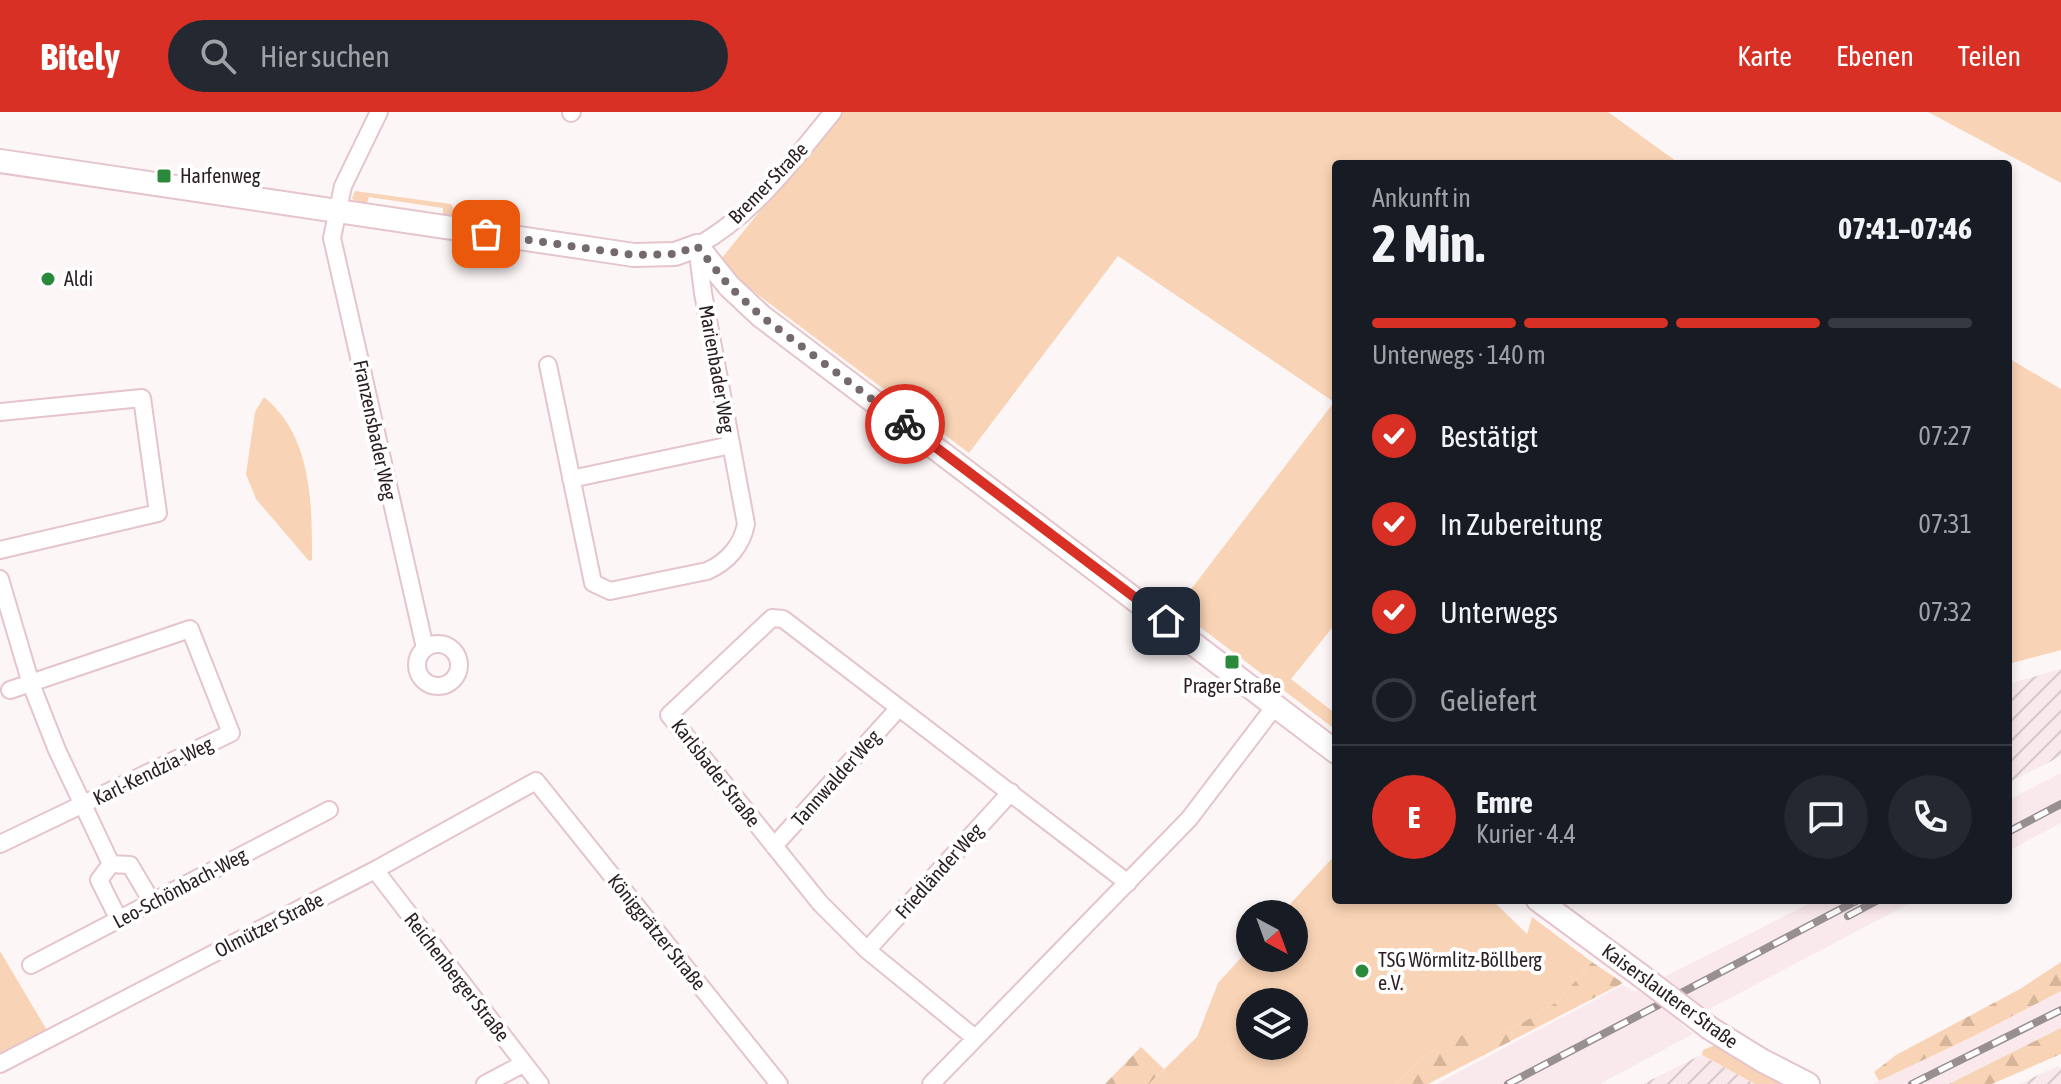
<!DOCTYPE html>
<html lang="de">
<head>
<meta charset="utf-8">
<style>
	:root { --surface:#171b24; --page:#242831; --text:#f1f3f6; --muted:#9ea1a6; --line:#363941; --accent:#d93025 }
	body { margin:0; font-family:"Asap Condensed",sans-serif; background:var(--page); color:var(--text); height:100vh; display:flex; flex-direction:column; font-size:30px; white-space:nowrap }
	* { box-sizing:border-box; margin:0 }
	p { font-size:26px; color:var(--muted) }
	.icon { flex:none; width:44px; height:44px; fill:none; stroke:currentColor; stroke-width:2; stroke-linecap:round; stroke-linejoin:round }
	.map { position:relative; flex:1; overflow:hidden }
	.side { position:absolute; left:1332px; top:48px; width:680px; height:744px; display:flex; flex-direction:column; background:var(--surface); border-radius:8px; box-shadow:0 4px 12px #0003 }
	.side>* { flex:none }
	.needle { width:52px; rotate:139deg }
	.fabs { position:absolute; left:1236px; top:788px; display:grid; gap:16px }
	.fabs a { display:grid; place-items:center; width:72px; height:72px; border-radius:50%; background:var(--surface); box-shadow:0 4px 12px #0003; font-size:40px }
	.pin { position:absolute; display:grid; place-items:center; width:68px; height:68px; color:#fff; margin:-34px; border-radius:16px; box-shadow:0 4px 12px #0006 }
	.courier { position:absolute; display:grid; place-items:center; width:80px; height:80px; margin:-40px; border:6px solid #d93025; border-radius:50%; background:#fff; color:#222; box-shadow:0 2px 10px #0007 }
	.headline em { font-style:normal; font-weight:700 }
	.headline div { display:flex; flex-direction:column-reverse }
	.headline { display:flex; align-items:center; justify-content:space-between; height:136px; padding:0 40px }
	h1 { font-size:52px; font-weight:700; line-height:60px }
	.bar { display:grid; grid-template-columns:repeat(4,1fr); gap:12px 8px; align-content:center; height:96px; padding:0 40px }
	.bar i { height:10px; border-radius:6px; background:var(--line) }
	.bar .current { background:var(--accent) }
	.bar p { grid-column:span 4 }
	.line { display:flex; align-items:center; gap:20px; padding:0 40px; border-top:2px solid var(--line) }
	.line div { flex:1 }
	.round { display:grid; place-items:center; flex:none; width:84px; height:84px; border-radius:42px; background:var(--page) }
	ol { padding:0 40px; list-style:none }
	li { display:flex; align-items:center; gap:24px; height:88px }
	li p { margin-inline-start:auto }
	li .icon { padding:8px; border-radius:50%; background:var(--accent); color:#fff; stroke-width:4 }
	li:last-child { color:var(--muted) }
	li i { width:44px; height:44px; border:4px solid var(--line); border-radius:50% }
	header { display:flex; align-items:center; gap:48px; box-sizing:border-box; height:112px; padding:0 40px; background:var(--accent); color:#fff }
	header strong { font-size:38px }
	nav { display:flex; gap:44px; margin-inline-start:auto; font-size:28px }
	.search { width:560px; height:72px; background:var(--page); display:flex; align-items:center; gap:20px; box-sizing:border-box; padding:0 28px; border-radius:44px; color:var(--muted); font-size:30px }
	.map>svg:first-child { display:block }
</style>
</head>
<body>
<header>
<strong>Bitely</strong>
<div class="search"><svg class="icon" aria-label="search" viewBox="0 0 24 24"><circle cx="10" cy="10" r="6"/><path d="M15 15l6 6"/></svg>Hier suchen</div>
<nav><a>Karte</a><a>Ebenen</a><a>Teilen</a></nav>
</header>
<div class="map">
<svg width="2061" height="972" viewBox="0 0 2061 972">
	<defs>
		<pattern id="industrial-furrows" width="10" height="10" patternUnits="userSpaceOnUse" patternTransform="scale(2)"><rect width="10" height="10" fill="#fae9ec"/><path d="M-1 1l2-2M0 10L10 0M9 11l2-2" fill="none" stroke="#d6c7ca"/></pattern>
		<pattern id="forest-firs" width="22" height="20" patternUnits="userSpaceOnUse" patternTransform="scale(2)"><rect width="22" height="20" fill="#f9d3b5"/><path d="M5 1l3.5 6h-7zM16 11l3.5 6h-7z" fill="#d6b59b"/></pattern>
	</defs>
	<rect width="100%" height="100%" fill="#fdf6f7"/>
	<path fill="#fae9ec" d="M 2061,661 L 2061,711 L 2008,739 L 2008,688 Z
		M 1816,788 L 1916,788 L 1681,912 L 1693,922 L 1600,972 L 1436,972 L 1623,873 L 1635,880 Z
		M 2061,879 L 2061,916 L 2002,947 L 1949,972 L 1873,972 L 1974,924 Z"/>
	<path fill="url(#industrial-furrows)" d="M 2061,557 L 2061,644 L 2008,671 L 2008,572 Z
		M 1701,943 L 1755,972 L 1643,972 Z
		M 2058,954 L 2061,956 L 2061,972 L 2019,972 Z"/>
	<path fill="#f9d3b5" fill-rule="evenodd" d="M 840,0 L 1608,0 L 1680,52 L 1336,52 L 1336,511 L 1291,567 L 1336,602 L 1336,618 L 1176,497 L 1334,290 L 1118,144 L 969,341 L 717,152 Z
		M 1928,0 L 2061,0 L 2061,71 Z
		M 355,79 L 451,92 L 459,106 L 443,103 L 443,96 L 369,85 L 367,91 L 355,89 L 352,86 Z
		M 2008,246 L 2061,277 L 2061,538 L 2008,552 Z
		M 264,285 C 312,324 312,390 312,448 L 309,449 L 256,387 L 246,362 L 255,300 Z
		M 1336,742 L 1336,788 L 1492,788 L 1527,822 L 1532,805 L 1592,850 L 1557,890 L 1515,915 L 1452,926 L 1430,940 L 1395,972 L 1149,972 L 1197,925 L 1218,871 L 1250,836 L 1250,846 L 1294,846 L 1294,802 L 1281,802 ZM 1250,890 L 1294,890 L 1294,934 L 1250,934 Z
		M 0,839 L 51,925 L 0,951 Z
		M 1715,933 L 1720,934 L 1781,972 L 1755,972 L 1702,943 L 1703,938 Z"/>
	<path fill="url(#forest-firs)" d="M 1592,850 L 1623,871 L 1428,972 L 1395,972 L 1430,940 L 1452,925 L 1515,915 L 1557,890 Z
		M 2061,850 L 2061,879 L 1974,924 L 1879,969 L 1874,960 L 1896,943 L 2020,877 Z
		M 2061,916 L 2061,942 L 1992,972 L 1949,972 Z
		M 1141,935 L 1164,957 L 1149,972 L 1105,972 Z"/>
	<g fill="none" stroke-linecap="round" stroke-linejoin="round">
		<g stroke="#e5c4cc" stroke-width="20">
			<path id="street" d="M 379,0 L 343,74 L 332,126 L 425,536
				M 571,1 L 572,0
				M 548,253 L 593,471 L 610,479 L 707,459 C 728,450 742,433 746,412 L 703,181 L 697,134 C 753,103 793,49 833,0
				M 0,300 L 142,286 L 158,401 L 0,438
				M 571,367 L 731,333
				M 0,467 L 31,572 L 57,638 L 111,752 L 99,768 L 119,808
				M417 553a21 21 0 1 1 42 0a21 21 0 1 1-42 0Z
				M 0,732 L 231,621 L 190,517 L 10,578
				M 774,734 L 898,597
				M 111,752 L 130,753 L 152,790
				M 375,758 L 540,972
				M 867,838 L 1011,680
				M 31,853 L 329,698
				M 975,926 L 867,838 L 820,791 L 669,603 L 772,506 L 783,507 L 1128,771
				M 0,952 L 375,758 L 536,669 L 779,972
				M 485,972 L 523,952
				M 931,972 L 1189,707 L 1275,594"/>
		</g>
		<g stroke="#e5c4cc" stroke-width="26">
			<path id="secondary" d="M 0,49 L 634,143 L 675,142 L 697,134 L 729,174 L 761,204 L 1336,640
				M 1538,788 L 1640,863
				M 1711,917 L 1763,949 L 1808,972"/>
		</g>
		<use href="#street" stroke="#fff" stroke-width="16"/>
		<use href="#secondary" stroke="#fff" stroke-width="22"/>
		<g stroke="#988f91" stroke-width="8">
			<path id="rail" d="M 2008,720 L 2061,692
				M 1848,804 L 1878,788
				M 1508,972 L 1858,788
				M 1912,972 L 2061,898"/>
		</g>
		<use href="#rail" stroke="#fff" stroke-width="5" stroke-dasharray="15" stroke-linecap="butt"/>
		<g stroke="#e5c4cc" stroke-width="26" stroke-linecap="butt">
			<path id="secondary-bridge" d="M 1640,863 L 1711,917"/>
		</g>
		<use href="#secondary-bridge" stroke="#fff" stroke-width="22"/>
	</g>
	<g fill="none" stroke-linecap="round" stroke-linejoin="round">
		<path stroke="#746a6c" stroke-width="8" stroke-dasharray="0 14.4" d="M 486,122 L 634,143 L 675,142 L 697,134 L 729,174 L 761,204 L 905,312"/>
		<path stroke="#d93025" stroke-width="10" d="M 905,312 L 1166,509"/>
	</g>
	<g fill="#2b893c" stroke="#fff" stroke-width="3">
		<rect x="156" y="56" width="16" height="16" rx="4"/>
		<circle cx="48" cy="167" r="8"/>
		<rect x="1224" y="542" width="16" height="16" rx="4"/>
		<circle cx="1362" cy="859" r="8"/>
	</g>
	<g text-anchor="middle" stroke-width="8" stroke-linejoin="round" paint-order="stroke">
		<g font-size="20" fill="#2a1e21" stroke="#fff" text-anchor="start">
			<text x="180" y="71">Harfenweg</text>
			<text x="64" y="174">Aldi</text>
			<text x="1232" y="581" text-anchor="middle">Prager Straße</text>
			<text x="1378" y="855">TSG Wörmlitz-Böllberg<tspan x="1378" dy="23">e.V.</tspan></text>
		</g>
		<g font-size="20" fill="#2a1e21" stroke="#fff">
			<text transform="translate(768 71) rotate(-46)" y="7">Bremer Straße</text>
			<text transform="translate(717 257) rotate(80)" y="7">Marienbader Weg</text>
			<text transform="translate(375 318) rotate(78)" y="7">Franzensbader Weg</text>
			<text transform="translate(153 659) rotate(-26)" y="7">Karl-Kendzia-Weg</text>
			<text transform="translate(716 661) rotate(52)" y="7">Karlsbader Straße</text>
			<text transform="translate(836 666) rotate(-48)" y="7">Tannwalder Weg</text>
			<text transform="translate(939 759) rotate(-48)" y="7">Friedländer Weg</text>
			<text transform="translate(180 776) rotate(-28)" y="7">Leo-Schönbach-Weg</text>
			<text transform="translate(269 813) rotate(-27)" y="7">Olmützer Straße</text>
			<text transform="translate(657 820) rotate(51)" y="7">Königgrätzer Straße</text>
			<text transform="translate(457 865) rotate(52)" y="7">Reichenberger Straße</text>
			<text transform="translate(1670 884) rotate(36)" y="7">Kaiserslauterer Straße</text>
		</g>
	</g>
</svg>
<div class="fabs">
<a><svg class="needle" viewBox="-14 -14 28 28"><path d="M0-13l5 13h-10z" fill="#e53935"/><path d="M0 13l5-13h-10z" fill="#9ea1a6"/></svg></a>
<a><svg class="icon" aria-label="layers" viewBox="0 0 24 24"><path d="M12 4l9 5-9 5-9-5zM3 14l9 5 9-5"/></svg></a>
</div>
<div class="pin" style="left:486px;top:122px;background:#ea580c"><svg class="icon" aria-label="bag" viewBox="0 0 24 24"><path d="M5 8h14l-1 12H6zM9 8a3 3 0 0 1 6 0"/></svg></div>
<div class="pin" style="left:1166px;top:509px;background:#1f2937"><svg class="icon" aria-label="home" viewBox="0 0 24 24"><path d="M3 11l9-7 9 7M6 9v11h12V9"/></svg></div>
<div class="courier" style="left:905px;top:312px"><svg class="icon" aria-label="bike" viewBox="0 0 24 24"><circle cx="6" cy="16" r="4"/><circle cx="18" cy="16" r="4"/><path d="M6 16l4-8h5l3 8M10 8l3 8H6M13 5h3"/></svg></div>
<section class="side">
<div class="headline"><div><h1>2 Min.</h1><p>Ankunft in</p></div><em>07:41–07:46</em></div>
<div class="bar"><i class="current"></i><i class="current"></i><i class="current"></i><i></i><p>Unterwegs · 140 m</p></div>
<ol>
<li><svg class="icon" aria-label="check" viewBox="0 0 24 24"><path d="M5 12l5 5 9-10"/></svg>Bestätigt<p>07:27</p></li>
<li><svg class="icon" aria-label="check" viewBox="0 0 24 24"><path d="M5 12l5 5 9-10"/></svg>In Zubereitung<p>07:31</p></li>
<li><svg class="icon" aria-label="check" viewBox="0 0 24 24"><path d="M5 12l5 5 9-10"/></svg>Unterwegs<p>07:32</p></li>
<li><i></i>Geliefert</li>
</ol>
<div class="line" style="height:144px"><b class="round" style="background:var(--accent);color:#fff">E</b><div><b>Emre</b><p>Kurier · 4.4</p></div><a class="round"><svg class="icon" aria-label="chat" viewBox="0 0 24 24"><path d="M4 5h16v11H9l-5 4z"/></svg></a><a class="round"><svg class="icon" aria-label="phone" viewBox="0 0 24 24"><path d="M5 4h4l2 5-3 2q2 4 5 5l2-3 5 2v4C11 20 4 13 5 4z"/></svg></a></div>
</section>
</div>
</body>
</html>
